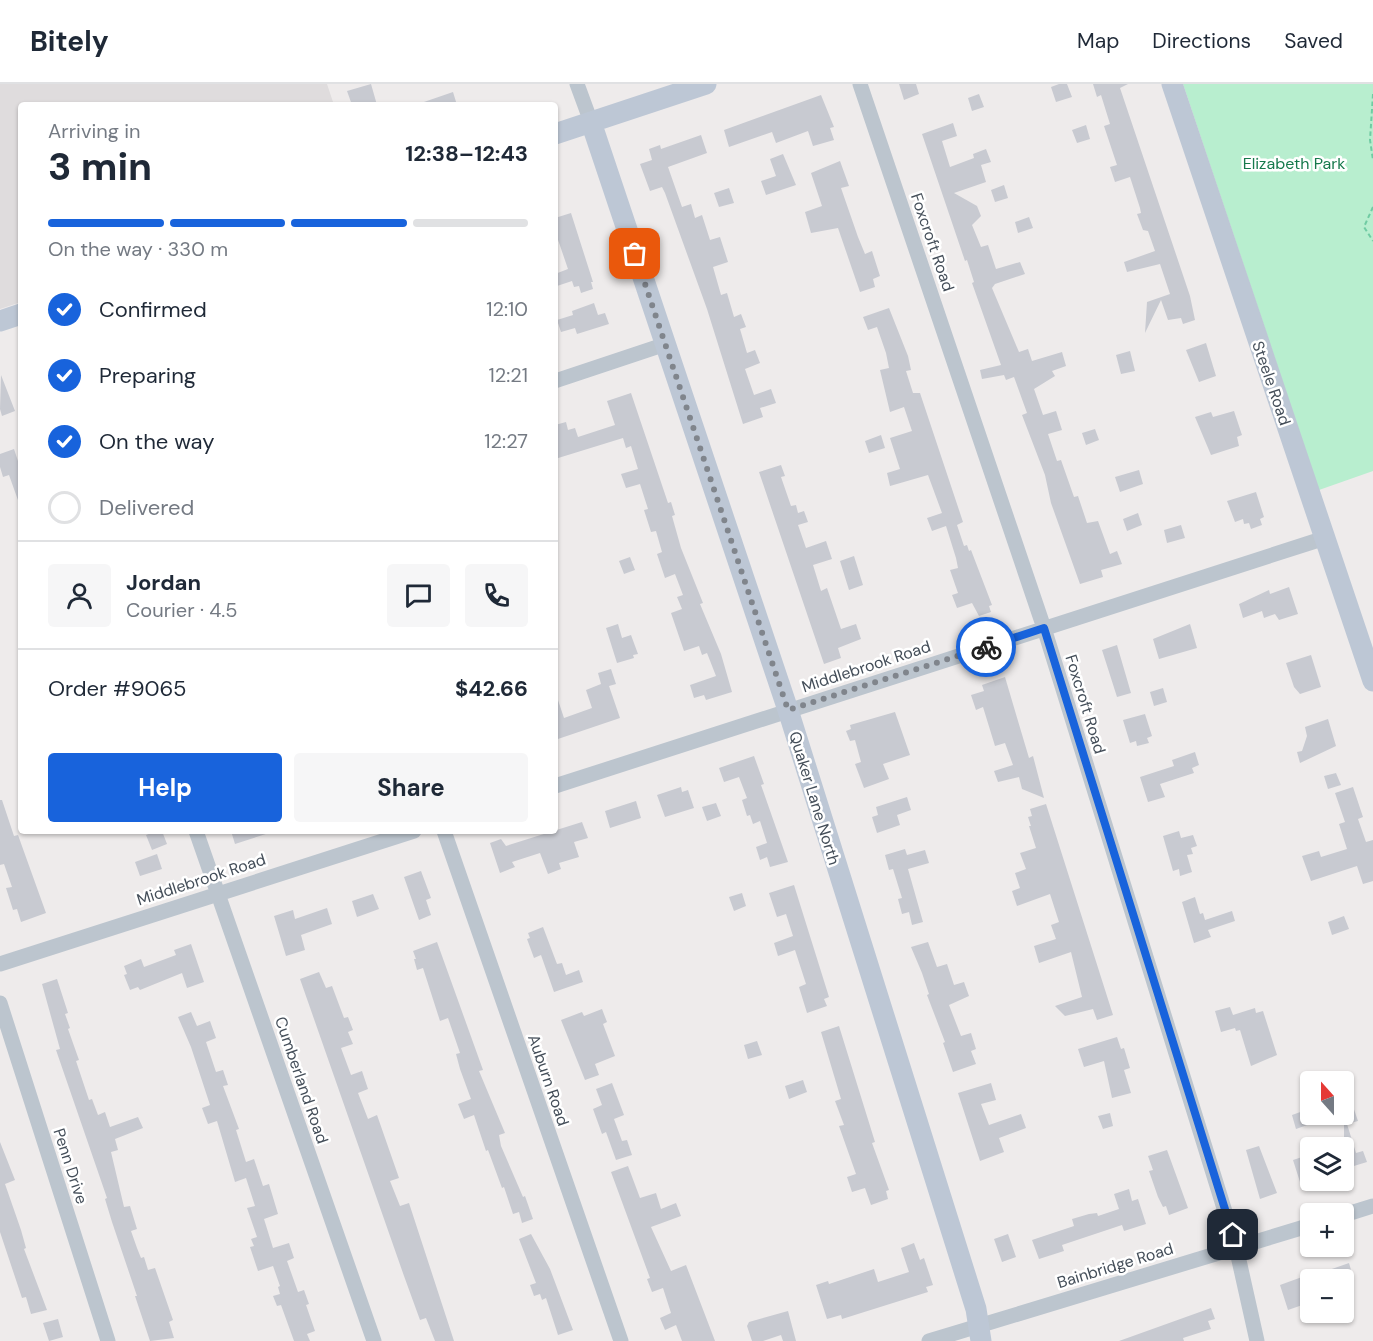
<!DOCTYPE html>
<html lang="en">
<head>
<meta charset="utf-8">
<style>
	:root { --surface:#fff; --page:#f6f6f7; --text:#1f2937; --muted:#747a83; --line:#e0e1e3; --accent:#1863dc }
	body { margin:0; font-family:"DM Sans",sans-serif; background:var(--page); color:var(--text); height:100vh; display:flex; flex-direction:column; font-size:22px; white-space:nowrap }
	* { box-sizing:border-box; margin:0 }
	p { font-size:20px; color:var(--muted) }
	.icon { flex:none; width:33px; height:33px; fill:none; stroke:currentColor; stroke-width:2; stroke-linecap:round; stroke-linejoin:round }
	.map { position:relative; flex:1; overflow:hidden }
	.sheet { position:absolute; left:18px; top:18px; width:540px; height:732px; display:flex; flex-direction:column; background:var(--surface); border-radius:6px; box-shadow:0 2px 4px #0004 }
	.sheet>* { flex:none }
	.needle { width:39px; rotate:339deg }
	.tools { position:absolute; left:1300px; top:987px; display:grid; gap:12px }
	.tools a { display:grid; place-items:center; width:54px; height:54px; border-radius:6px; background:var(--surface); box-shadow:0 2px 4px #0004; font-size:30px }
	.pin { position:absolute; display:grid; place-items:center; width:51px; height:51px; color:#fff; margin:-26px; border-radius:12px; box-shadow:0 3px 9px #0006 }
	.courier { position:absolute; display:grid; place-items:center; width:60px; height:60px; margin:-30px; border:4px solid #1863dc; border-radius:50%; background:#fff; color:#222; box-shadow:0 2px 8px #0007 }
	.summary em { font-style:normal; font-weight:700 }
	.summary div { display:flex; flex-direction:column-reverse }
	.summary { display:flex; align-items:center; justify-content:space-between; height:102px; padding:0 30px }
	h1 { font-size:39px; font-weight:700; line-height:45px }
	.bar { display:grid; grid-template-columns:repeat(4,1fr); gap:9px 6px; align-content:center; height:72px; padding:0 30px }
	.bar i { height:8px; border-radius:4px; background:var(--line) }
	.bar .selected { background:var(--accent) }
	.bar p { grid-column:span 4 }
	.line { display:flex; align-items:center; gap:15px; padding:0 30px; border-top:2px solid var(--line) }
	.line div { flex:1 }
	.round { display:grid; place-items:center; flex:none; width:63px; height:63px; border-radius:6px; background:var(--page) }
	ol { padding:0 30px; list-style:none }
	li { display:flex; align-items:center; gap:18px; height:66px }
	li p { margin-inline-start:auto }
	li .icon { padding:6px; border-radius:50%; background:var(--accent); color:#fff; stroke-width:4 }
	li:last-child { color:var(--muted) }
	li i { width:33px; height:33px; border:3px solid var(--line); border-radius:50% }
	.cta { display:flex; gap:12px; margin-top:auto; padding:12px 30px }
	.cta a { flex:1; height:69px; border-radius:6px; background:var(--accent); color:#fff; font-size:24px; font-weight:700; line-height:69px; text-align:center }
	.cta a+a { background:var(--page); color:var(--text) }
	header { display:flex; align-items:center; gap:36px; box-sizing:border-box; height:84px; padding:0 30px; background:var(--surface); border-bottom:2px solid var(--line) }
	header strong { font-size:28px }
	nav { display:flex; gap:33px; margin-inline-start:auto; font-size:21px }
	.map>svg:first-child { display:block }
</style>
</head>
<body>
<header>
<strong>Bitely</strong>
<nav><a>Map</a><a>Directions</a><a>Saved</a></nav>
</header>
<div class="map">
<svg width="1373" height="1257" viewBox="0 0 1373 1257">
	<rect width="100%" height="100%" fill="#eeebeb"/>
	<path fill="#dfdcdd" d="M 0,0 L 327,0 L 334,21 L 21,21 L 21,218 L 0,225 Z"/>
	<path fill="#b8eecf" d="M 1183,0 L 1373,0 L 1373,387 L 1319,406 Z"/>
	<path fill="#c8cad1" d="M 371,0 L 377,21 L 352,21 L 347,7 Z
		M 899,0 L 916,0 L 919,10 L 904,16 Z
		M 1059,0 L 1067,0 L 1072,13 L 1056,18 L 1051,3 Z
		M 1093,0 L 1128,0 L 1120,4 L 1190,212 L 1195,236 L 1183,240 L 1181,234 L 1168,236 L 1161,216 L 1145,249 L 1147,218 L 1170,210 L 1160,180 L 1127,188 L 1124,178 L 1155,167 L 1148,147 L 1143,146 L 1137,130 L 1141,129 L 1140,124 L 1130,93 L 1115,98 L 1110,83 L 1117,81 L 1104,42 L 1110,40 L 1101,11 L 1097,13 Z
		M 453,8 L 457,21 L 422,21 L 421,19 Z
		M 979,10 L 984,23 L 972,27 L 968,14 Z
		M 821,11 L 834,43 L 830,44 L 834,56 L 813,62 L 808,47 L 776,59 L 772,48 L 729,63 L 724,46 Z
		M 953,39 L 957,52 L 942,57 L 950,83 L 974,74 L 973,70 L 986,65 L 991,78 L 981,81 L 986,98 L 954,109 L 977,122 L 981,132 L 972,141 L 981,163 L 988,161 L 996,185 L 1020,178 L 1025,190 L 995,200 L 992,204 L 1019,268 L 1028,265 L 1032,277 L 1062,268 L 1066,282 L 1052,287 L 1055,292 L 1034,305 L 1043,331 L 1056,327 L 1062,346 L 1048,350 L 1057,377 L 1061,376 L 1074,413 L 1078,412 L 1087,439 L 1098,437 L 1110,470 L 1117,467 L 1122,480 L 1101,486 L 1103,493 L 1080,500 L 1051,419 L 1045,391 L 1022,331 L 1027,329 L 1014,293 L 1006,296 L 1004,291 L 982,295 L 980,286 L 1001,281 L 972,199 L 974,198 L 967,176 L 965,177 L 922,50 Z
		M 1086,41 L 1090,55 L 1077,59 L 1072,46 Z
		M 701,51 L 707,69 L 668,83 L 682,123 L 691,120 L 695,134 L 702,131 L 710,156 L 720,153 L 728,178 L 713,183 L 721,211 L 727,209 L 734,233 L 741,230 L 746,243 L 740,245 L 747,269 L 755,266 L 760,279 L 745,285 L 754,311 L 771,305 L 776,319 L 760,324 L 763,333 L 743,340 L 707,225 L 665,109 L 662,103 L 650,107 L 640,80 L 652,76 L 649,65 L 660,61 L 661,65 Z
		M 783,70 L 796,101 L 766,111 L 761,97 L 776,92 L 770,75 Z
		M 840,77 L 849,102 L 841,104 L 858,153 L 865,170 L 872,167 L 880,192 L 873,195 L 875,203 L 860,208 L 838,144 L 811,149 L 805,128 L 822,122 L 811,89 Z
		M 1004,101 L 1008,114 L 995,118 L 991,106 Z
		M 729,104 L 734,119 L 719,123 L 714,109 Z
		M 571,129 L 593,198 L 591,198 L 593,205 L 581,209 L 579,202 L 574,203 L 572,197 L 557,202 L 555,196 L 555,190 L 568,185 L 555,147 L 555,134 Z
		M 1029,133 L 1033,144 L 1018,149 L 1015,138 Z
		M 594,219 L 598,231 L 605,229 L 609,240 L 577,250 L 575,244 L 561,248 L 557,236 L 573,231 L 572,227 Z
		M 889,224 L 908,272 L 911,286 L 906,287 L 913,309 L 920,309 L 963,438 L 957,441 L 964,462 L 967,461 L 969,467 L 971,466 L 992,521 L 989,522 L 991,528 L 979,532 L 972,519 L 957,524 L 952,511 L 958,509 L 950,486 L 958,484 L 956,474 L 946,442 L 932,447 L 927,434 L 942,429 L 928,391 L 890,402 L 887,389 L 900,385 L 890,354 L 912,347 L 904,323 L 890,328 L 880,286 L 889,284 L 886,269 L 877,243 L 868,246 L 863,233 Z
		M 1206,259 L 1216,292 L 1199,298 L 1186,266 Z
		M 1130,267 L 1135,287 L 1121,290 L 1116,271 Z
		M 1,291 L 15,327 L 2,332 L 0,325 Z
		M 631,309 L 668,419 L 671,418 L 675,431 L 672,432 L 681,464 L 703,519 L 700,520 L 721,570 L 732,608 L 706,616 L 704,611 L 694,614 L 690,601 L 716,592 L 707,569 L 702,571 L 699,562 L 684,567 L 671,529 L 682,525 L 677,513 L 683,511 L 675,490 L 665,494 L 657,470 L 662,468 L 656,447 L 651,448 L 644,426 L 648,425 L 640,400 L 626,404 L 621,390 L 638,385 L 631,362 L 626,364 L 623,354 L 555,375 L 555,341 L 566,338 L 568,346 L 575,344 L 578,353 L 615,341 L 607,317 Z
		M 1234,327 L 1242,351 L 1237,353 L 1239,362 L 1211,371 L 1195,333 L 1211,328 L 1213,333 Z
		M 1095,345 L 1099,356 L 1086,361 L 1082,349 Z
		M 881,351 L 885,364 L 869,369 L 865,357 Z
		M 14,365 L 18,377 L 21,376 L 21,419 L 19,419 L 9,391 L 3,393 L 0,383 L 0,370 Z
		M 781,381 L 785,392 L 781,393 L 791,422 L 796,421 L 798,429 L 804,427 L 808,438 L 798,441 L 806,464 L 826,457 L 832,475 L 813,481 L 821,507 L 827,504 L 841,545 L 856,540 L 861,555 L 838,564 L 841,574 L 824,580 L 759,388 Z
		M 1139,386 L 1143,400 L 1120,408 L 1115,393 Z
		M 1256,408 L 1264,433 L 1260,435 L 1262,441 L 1251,445 L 1249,439 L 1244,440 L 1243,435 L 1235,438 L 1227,417 Z
		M 1138,429 L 1142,441 L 1127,447 L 1123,435 Z
		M 1181,441 L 1185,454 L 1167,459 L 1164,446 Z
		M 854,472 L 863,501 L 849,506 L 840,477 Z
		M 630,473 L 635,486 L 624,490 L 619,477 Z
		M 1289,503 L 1298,530 L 1279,536 L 1275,530 L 1264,534 L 1262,527 L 1243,534 L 1239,520 L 1269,506 L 1270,510 Z
		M 618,540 L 622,554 L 631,551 L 638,570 L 633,571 L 634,574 L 617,579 L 606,544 Z
		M 1190,540 L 1197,564 L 1159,575 L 1153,555 Z
		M 1117,561 L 1131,609 L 1117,613 L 1102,566 Z
		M 1311,571 L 1321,603 L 1300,610 L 1294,603 L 1286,579 Z
		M 611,585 L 616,600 L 609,602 L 620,634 L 555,656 L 555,614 L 557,613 L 564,634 L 592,624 L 586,606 L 601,600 L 598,589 Z
		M 1005,593 L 1029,674 L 1033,672 L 1044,714 L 1022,705 L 1019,693 L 998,698 L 994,687 L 1013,681 L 1005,659 L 995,662 L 983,623 L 976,626 L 971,611 L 984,607 L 982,601 Z
		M 1163,604 L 1167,618 L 1154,622 L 1150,608 Z
		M 895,628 L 910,671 L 883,680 L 889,695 L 864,704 L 855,680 L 861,678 L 855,656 L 850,657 L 846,647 L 851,645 L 850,641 Z
		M 1145,630 L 1152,652 L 1147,654 L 1149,659 L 1137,662 L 1136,657 L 1130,659 L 1123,636 Z
		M 1328,635 L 1336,662 L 1300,679 L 1297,668 L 1302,667 L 1307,652 L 1305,643 Z
		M 1195,668 L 1199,681 L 1192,684 L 1194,689 L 1160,700 L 1165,713 L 1148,718 L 1140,693 L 1174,682 L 1172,676 Z
		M 754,672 L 764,700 L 761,701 L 788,778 L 770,783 L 767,773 L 760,776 L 756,763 L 767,759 L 760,737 L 753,740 L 750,731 L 747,732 L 742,716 L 747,714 L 739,693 L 724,698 L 719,684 Z
		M 1336,689 L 1341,701 L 1328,705 L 1324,692 Z
		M 681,703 L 682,708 L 688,706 L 694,724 L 665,733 L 657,711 Z
		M 1353,703 L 1363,733 L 1358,735 L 1366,758 L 1373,756 L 1373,797 L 1363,800 L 1357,782 L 1311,797 L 1302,772 L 1319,767 L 1321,773 L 1347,765 L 1339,740 L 1345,738 L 1335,709 Z
		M 907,713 L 911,726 L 897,731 L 900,741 L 877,749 L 872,733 L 878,731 L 876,723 Z
		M 0,716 L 2,716 L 14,752 L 18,751 L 46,829 L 21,838 L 17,825 L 13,826 L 6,804 L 12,803 L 4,780 L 0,781 Z
		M 636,717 L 641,734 L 610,744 L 605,727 Z
		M 716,719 L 721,732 L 707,737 L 702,723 Z
		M 1046,720 L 1113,931 L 1097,936 L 1093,925 L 1065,932 L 1055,922 L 1082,913 L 1071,868 L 1039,879 L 1034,862 L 1056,855 L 1051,841 L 1059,838 L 1050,810 L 1017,822 L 1012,807 L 1020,804 L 1015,789 L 1026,785 L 1020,769 L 1036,764 L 1029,742 L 1031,742 L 1028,733 L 1032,732 L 1030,725 Z
		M 582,738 L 588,754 L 574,758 L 579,773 L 559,779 L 561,785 L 548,790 L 540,769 L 512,778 L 515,783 L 500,789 L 490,759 L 501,755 L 506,762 Z
		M 157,747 L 162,747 L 167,760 L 152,766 L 146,751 Z
		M 231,747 L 269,747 L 269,749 L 235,760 Z
		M 1179,747 L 1181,754 L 1193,751 L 1197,762 L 1191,764 L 1193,770 L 1187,771 L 1192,788 L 1180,792 L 1179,785 L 1173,787 L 1163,752 Z
		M 905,765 L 907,771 L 925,766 L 929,779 L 908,785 L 923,838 L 912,841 L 909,828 L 902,830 L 898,815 L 902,814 L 893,785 L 889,786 L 885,771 Z
		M 157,770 L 162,785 L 140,792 L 135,778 Z
		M 421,787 L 431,814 L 426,816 L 431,831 L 419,836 L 404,793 Z
		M 794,801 L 829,913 L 824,915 L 827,922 L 807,929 L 799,903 L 806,900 L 795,866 L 778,872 L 774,859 L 793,852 L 786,830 L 777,833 L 769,809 Z
		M 742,809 L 746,822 L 734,827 L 729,813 Z
		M 373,810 L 379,825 L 357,833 L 352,817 Z
		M 1195,813 L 1200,830 L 1203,829 L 1205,836 L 1232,827 L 1235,837 L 1208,846 L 1211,853 L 1194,859 L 1182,818 Z
		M 327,824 L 332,840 L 301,851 L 305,866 L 286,872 L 274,832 L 293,826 L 295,835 Z
		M 1344,832 L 1349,845 L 1332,851 L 1328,838 Z
		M 543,843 L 557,880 L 562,879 L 566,891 L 579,886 L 583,898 L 554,908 L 541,871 L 534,874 L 527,855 L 530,854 L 528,849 Z
		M 437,858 L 483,986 L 479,987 L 505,1049 L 499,1051 L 501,1062 L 523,1113 L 525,1112 L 533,1135 L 522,1139 L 519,1128 L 513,1130 L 504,1103 L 502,1104 L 488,1066 L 486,1067 L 474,1031 L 464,1035 L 458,1020 L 471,1015 L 460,985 L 456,970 L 460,969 L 448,934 L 440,937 L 423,884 L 417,886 L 414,875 L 416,875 L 413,867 Z
		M 928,858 L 937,883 L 947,880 L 954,901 L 964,898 L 969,912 L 949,921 L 961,952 L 971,949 L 976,965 L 971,967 L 976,980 L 953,988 L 943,959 L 945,958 L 927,911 L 929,910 L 922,889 L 911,863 Z
		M 191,860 L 204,898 L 187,904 L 182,889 L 140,906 L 138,903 L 130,906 L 124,891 L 127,890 L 124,882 L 141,875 L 144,883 L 176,871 L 174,866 Z
		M 319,888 L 326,904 L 332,902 L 344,934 L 348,933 L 353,946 L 348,948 L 353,960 L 341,964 L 351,991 L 362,987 L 368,1005 L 358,1009 L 368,1035 L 377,1031 L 399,1094 L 390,1097 L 400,1122 L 409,1119 L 454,1257 L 435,1257 L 426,1234 L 420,1236 L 404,1192 L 300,895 Z
		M 57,895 L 68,929 L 65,930 L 70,944 L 68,945 L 79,976 L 76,977 L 89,1016 L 92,1015 L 98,1031 L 105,1028 L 110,1043 L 138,1033 L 143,1044 L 115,1055 L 118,1066 L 111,1068 L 124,1123 L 130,1122 L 137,1145 L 131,1147 L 137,1164 L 141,1174 L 144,1173 L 148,1186 L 155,1184 L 173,1236 L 169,1238 L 174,1254 L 150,1257 L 135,1212 L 137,1212 L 112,1138 L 105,1115 L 107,1114 L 56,966 L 60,965 L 42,900 Z
		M 1230,923 L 1233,931 L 1255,924 L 1256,929 L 1263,927 L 1277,971 L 1251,982 L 1240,946 L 1236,947 L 1235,944 L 1221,948 L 1215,927 Z
		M 602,925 L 607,938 L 603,940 L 615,972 L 595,980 L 599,991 L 585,996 L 561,936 L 582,928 L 584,932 Z
		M 191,928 L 197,942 L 210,937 L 216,954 L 206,958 L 216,988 L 223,986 L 228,1001 L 223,1002 L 239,1045 L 236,1046 L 246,1078 L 254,1075 L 263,1102 L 269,1100 L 278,1130 L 264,1135 L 273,1164 L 289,1159 L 294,1174 L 287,1177 L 298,1208 L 304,1206 L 309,1220 L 306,1221 L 315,1247 L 307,1250 L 310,1257 L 294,1257 L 281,1221 L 277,1222 L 273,1212 L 280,1210 L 278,1203 L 280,1202 L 273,1182 L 258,1187 L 250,1163 L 254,1162 L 251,1155 L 257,1153 L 247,1124 L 255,1122 L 246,1094 L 235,1098 L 217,1037 L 208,1040 L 202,1024 L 210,1021 L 191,963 L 178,933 Z
		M 839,942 L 875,1058 L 872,1059 L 889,1106 L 886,1107 L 888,1115 L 871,1121 L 865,1104 L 852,1108 L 847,1093 L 856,1090 L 839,1042 L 844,1041 L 835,1017 L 841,1015 L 821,948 Z
		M 1117,953 L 1121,965 L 1124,964 L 1130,984 L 1124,986 L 1131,1009 L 1112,1014 L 1104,977 L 1084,983 L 1078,965 Z
		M 757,957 L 762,971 L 748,975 L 744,961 Z
		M 803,996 L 807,1008 L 789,1015 L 785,1002 Z
		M 612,999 L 624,1031 L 614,1035 L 622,1057 L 627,1056 L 632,1071 L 616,1076 L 606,1048 L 602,1050 L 593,1025 L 602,1021 L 596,1005 Z
		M 991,999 L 996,1016 L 981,1020 L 989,1041 L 1021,1030 L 1026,1044 L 999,1054 L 1004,1068 L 980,1077 L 958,1009 Z
		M 1346,1002 L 1358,1037 L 1347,1040 L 1356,1069 L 1363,1067 L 1367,1078 L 1344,1085 L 1344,1003 Z
		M 1306,1026 L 1310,1040 L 1296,1045 L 1292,1031 Z
		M 1110,1029 L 1113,1042 L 1103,1045 L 1098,1032 Z
		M 0,1058 L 15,1096 L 5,1100 L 21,1146 L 26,1164 L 24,1165 L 47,1226 L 31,1230 L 26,1213 L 22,1214 L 0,1148 Z
		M 1259,1062 L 1277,1109 L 1260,1115 L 1246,1066 Z
		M 1167,1066 L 1188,1124 L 1169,1131 L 1166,1122 L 1163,1123 L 1158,1113 L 1149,1087 L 1153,1086 L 1148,1072 Z
		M 1308,1071 L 1311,1094 L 1300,1098 L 1293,1076 Z
		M 628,1082 L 640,1114 L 656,1109 L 661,1125 L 676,1119 L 681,1132 L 651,1143 L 671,1187 L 686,1181 L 715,1257 L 682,1257 L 676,1241 L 665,1246 L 660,1234 L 671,1229 L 663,1204 L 652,1208 L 647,1195 L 650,1194 L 611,1088 Z
		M 1129,1105 L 1132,1117 L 1138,1115 L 1146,1140 L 1124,1147 L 1122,1141 L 1062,1161 L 1064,1167 L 1039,1175 L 1032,1156 L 1074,1142 L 1072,1135 L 1089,1130 L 1097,1129 L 1098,1132 L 1119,1125 L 1114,1110 Z
		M 531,1150 L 550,1185 L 573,1246 L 558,1251 L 546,1214 L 542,1216 L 540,1210 L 534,1212 L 530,1201 L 536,1199 L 519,1155 Z
		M 1008,1150 L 1016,1173 L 1002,1178 L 994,1155 Z
		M 914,1159 L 920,1176 L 924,1174 L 933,1201 L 926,1203 L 928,1208 L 842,1235 L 841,1231 L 827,1235 L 816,1201 L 828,1197 L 829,1200 L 874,1185 L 878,1198 L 909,1188 L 901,1164 Z
		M 1349,1179 L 1354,1196 L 1306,1196 L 1306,1194 Z
		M 1302,1193 L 1311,1218 L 1288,1226 L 1280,1201 Z
		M 1211,1224 L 1215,1235 L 1208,1237 L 1211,1245 L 1183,1254 L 1184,1257 L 1119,1257 Z
		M 788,1227 L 796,1257 L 783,1257 L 781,1251 L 763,1257 L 752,1257 L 747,1242 L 749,1238 Z
		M 58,1235 L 63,1253 L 49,1257 L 43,1239 Z"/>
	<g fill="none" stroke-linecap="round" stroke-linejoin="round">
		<path stroke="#70cba3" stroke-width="2" stroke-dasharray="4.5 3" stroke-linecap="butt" d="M 1373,10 L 1370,56 L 1373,76
			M 1373,123 L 1364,143 L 1373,157"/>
		<path stroke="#bcc5ce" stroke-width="15" d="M 577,0 L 591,38
			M 860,0 L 1044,544 L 1236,1163 L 1257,1257
			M 555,297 L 666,260
			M 555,702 L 1325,454
			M 196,747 L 374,1257
			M 444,747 L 621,1257
			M 0,880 L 414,747
			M 0,919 L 108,1257
			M 1344,1131 L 1373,1122
			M 929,1257 L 1311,1141"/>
		<path stroke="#bdc7d5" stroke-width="21" d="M 1172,0 L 1373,597
			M 591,38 L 788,626 L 976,1225 L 981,1257
			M 555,50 L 706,0
			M 0,237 L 21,230"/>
	</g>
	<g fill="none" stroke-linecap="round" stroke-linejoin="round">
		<path stroke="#80858c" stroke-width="6" stroke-dasharray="0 10.8" d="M 635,170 L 788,626 L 986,563"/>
		<path stroke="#1863dc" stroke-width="8" d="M 986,563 L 1044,544 L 1233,1151"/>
	</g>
	<g text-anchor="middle" stroke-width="5" stroke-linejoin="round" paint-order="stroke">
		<g font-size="16" fill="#16794c" stroke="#fff">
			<text x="1294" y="85">Elizabeth Park</text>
		</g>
		<g font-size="16" fill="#444e59" stroke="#fff">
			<text transform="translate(933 158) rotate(71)" y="6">Foxcroft Road</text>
			<text transform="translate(1272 299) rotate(71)" y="6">Steele Road</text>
			<text transform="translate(866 582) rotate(-18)" y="6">Middlebrook Road</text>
			<text transform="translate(1086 620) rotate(73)" y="6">Foxcroft Road</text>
			<text transform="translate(815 714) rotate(73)" y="6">Quaker Lane North</text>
			<text transform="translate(201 795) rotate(-18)" y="6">Middlebrook Road</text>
			<text transform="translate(302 996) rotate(71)" y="6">Cumberland Road</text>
			<text transform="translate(549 996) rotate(71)" y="6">Auburn Road</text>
			<text transform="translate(71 1082) rotate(72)" y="6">Penn Drive</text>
			<text transform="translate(1115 1181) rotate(-17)" y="6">Bainbridge Road</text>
		</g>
	</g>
</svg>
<div class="tools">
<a><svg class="needle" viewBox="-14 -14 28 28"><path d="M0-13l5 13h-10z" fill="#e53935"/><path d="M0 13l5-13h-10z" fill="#747a83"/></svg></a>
<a><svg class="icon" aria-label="layers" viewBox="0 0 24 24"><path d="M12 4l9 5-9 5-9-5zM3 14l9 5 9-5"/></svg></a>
<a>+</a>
<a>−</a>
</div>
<div class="pin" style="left:635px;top:170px;background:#ea580c"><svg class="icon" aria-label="bag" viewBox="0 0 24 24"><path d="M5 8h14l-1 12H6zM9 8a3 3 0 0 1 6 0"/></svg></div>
<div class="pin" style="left:1233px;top:1151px;background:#1f2937"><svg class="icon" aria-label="home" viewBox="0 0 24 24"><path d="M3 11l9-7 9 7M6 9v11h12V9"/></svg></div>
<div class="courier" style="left:986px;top:563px"><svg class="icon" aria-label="bike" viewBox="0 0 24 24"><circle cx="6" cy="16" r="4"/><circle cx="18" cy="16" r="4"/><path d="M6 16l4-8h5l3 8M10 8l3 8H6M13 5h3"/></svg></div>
<section class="sheet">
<div class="summary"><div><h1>3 min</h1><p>Arriving in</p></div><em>12:38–12:43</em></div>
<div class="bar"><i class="selected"></i><i class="selected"></i><i class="selected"></i><i></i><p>On the way · 330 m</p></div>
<ol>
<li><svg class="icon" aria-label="check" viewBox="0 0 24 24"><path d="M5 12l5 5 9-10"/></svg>Confirmed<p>12:10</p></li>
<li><svg class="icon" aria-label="check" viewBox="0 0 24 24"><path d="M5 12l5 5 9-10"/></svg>Preparing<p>12:21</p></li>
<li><svg class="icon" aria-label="check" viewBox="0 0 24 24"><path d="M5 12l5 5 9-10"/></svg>On the way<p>12:27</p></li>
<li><i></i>Delivered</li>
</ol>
<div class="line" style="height:108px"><a class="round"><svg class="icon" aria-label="person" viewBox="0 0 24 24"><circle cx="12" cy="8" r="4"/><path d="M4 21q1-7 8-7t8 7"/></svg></a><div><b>Jordan</b><p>Courier · 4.5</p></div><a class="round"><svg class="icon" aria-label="chat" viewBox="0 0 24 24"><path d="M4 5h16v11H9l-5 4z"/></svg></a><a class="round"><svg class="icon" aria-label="phone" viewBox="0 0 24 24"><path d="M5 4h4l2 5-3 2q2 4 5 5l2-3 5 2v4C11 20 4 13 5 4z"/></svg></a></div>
<div class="line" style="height:78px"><div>Order #9065</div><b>$42.66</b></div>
<div class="cta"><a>Help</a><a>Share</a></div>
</section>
</div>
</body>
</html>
